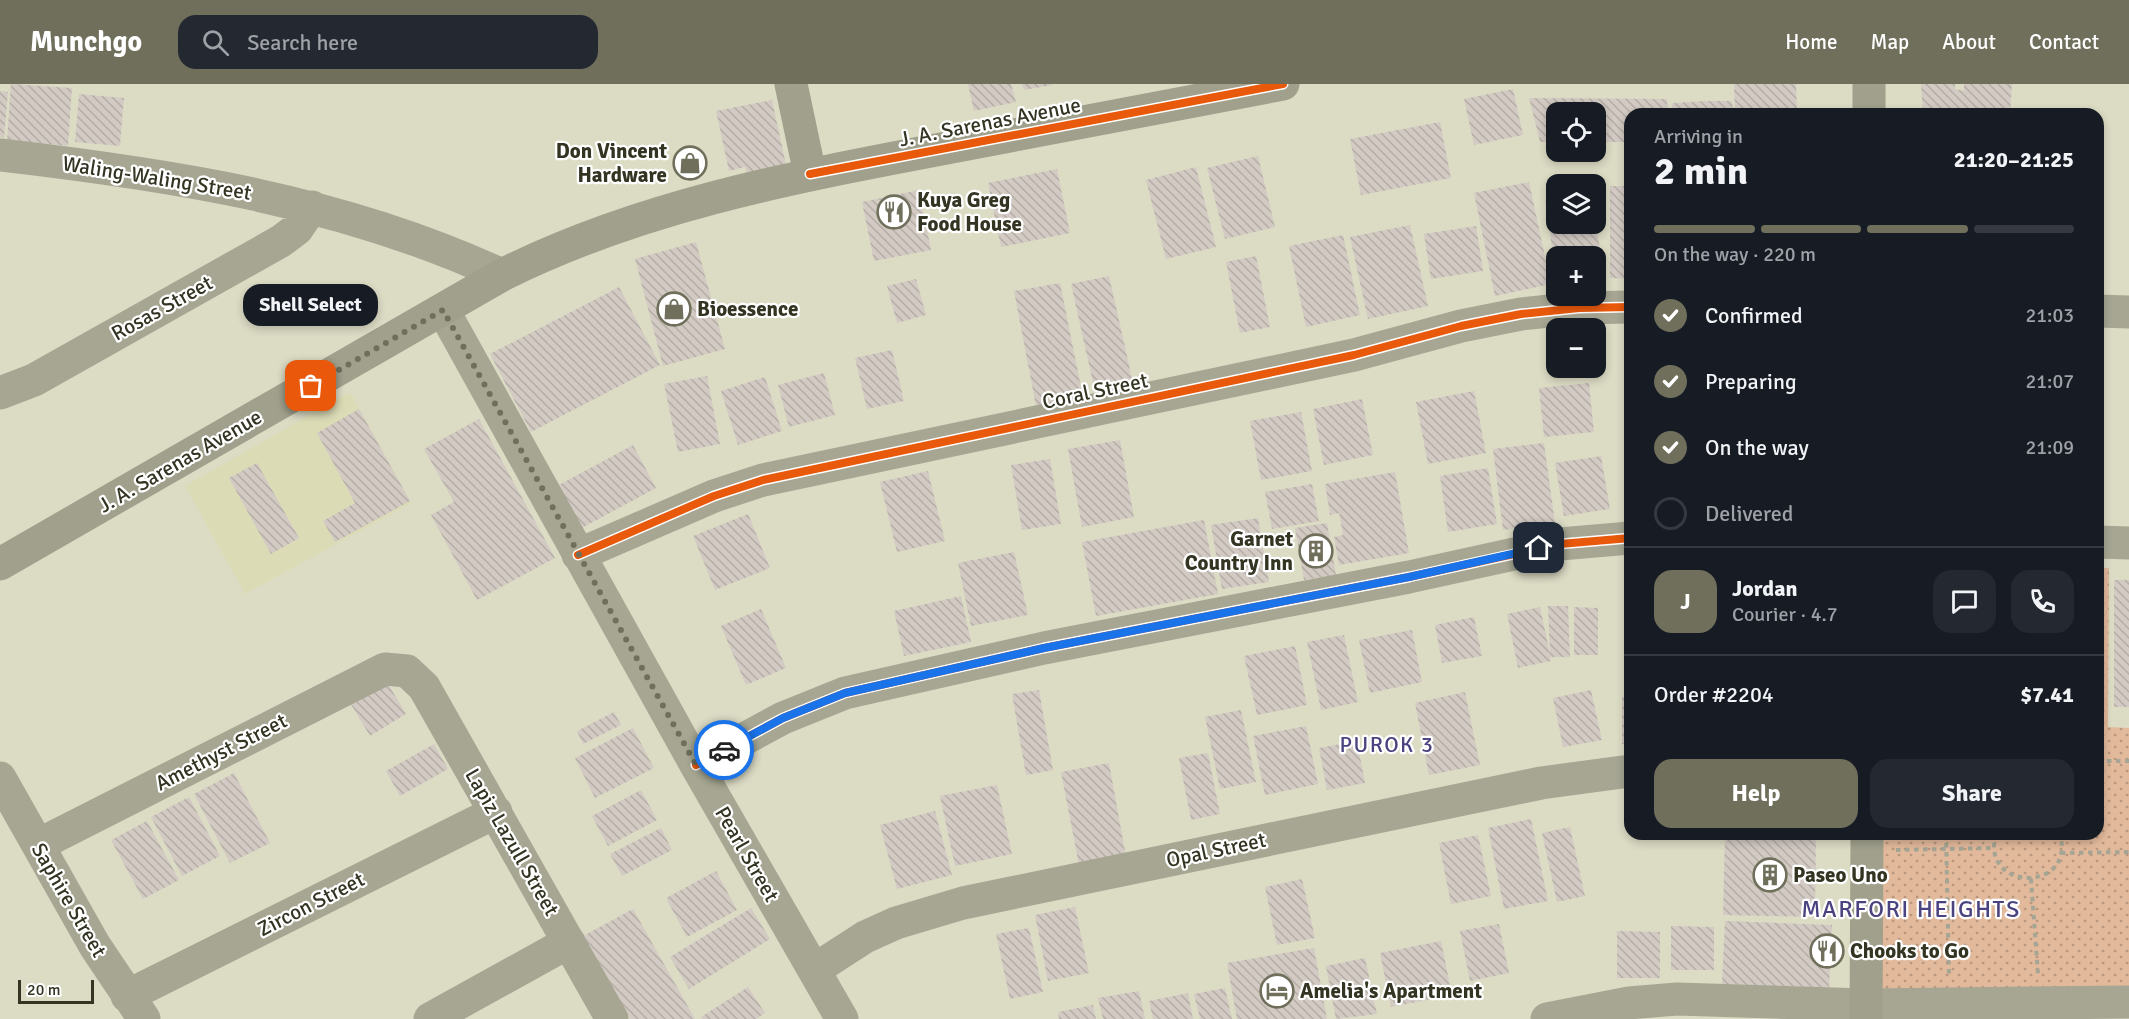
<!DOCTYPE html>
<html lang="en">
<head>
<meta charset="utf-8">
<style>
	:root { --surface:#171b24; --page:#242831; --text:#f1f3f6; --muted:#9ea1a6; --line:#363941; --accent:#6f6f5c }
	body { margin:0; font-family:Signika,sans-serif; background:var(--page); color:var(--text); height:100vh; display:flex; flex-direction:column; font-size:22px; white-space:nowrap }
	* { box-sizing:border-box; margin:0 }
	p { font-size:20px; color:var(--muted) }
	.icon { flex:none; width:33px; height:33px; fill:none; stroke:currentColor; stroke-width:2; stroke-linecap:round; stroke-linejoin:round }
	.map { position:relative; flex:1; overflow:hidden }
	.drawer { position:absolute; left:1624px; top:24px; width:480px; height:732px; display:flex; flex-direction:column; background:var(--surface); border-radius:18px; box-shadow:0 3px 9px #0003 }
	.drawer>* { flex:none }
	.tools { position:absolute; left:1546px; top:18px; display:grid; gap:12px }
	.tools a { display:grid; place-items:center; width:60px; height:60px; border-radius:12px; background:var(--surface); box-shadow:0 3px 9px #0003; font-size:30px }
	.scale { position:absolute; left:18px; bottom:15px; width:76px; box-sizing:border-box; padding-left:6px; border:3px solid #343423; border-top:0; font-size:16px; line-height:21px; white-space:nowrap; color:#343423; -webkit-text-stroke:4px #fff; paint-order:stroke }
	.pin { position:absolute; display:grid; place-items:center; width:51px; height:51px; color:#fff; margin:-26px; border-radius:12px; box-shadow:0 3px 9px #0006 }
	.courier { position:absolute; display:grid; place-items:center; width:60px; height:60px; margin:-30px; border:4px solid #1a73e8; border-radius:50%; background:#fff; color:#222; box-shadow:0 2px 8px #0007 }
	.bubble { position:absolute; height:42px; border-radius:18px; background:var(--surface); box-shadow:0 3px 9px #0003; font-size:20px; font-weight:800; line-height:42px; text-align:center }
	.summary em { font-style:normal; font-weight:800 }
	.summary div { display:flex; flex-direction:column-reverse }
	.summary { display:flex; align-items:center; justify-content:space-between; height:102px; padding:0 30px }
	h1 { font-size:39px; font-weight:800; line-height:45px }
	.bar { display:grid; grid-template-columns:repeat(4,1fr); gap:9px 6px; align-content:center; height:72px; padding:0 30px }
	.bar i { height:8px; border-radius:4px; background:var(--line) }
	.bar .current { background:var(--accent) }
	.bar p { grid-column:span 4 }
	.line { display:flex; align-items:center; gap:15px; padding:0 30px; border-top:2px solid var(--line) }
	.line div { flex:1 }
	.round { display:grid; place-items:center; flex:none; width:63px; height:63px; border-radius:18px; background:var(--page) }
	ol { padding:0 30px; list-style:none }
	li { display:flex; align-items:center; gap:18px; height:66px }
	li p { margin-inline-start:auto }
	li .icon { padding:6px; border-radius:50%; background:var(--accent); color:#fff; stroke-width:4 }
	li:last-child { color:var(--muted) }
	li i { width:33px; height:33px; border:3px solid var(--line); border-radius:50% }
	.action { display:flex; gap:12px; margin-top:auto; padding:12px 30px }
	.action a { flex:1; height:69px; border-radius:18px; background:var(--accent); color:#fff; font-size:24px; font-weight:800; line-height:69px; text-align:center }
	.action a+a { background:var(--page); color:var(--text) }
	header { display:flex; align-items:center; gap:36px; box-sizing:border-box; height:84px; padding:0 30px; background:var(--accent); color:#fff }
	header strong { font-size:28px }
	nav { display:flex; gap:33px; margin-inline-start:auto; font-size:21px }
	.search { width:420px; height:54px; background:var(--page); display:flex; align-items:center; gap:15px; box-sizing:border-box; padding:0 21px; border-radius:18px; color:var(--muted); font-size:22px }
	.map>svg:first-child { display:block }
</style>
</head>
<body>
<header>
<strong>Munchgo</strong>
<div class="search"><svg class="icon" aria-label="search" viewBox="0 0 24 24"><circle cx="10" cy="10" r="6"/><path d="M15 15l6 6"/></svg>Search here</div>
<nav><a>Home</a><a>Map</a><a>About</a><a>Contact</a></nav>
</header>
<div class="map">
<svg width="2129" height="935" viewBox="0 0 2129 935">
	<defs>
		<pattern id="park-dots" width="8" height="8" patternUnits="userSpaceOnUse" patternTransform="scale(1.5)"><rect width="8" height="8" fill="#e2b99b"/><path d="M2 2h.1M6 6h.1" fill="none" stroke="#b8977e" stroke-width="1.8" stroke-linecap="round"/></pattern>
		<pattern id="building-back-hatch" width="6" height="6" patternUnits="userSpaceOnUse" patternTransform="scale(1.5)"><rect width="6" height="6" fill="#d2cac3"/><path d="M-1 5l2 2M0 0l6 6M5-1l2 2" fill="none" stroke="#b5aea7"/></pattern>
	</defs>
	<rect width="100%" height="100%" fill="#dcdcc5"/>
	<path fill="#dbdbb6" d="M 350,308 L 411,419 L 245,510 L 185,402 Z"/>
	<path fill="url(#park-dots)" d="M 2098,484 L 2109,484 L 2108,643 L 2129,644 L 2129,903 L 1878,906 L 1880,750 L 2098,750 Z"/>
	<path fill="url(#building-back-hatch)" d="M 11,0 L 72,4 L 68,62 L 7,56 Z
		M 968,0 L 1011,0 L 1016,18 L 974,27 Z
		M 1022,0 L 1052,0 L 1052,1 L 1024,6 Z
		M 1734,0 L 1796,0 L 1797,30 L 1735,30 Z
		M 1921,0 L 1955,0 L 1955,5 L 1964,7 L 1964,0 L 2012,0 L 2010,30 L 1923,30 Z
		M 1513,5 L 1523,51 L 1474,61 L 1464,15 Z
		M 0,7 L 8,8 L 4,54 L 0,53 Z
		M 79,10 L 124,14 L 120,62 L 75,58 Z
		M 1529,14 L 1667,15 L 1668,30 L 1630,30 L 1630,58 L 1596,58 L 1596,28 L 1557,28 L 1557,58 L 1540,58 Z
		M 772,16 L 786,81 L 747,89 L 745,83 L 729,87 L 716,27 Z
		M 1704,17 L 1732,17 L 1733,30 L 1673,30 L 1672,19 Z
		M 1440,38 L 1451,94 L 1361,111 L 1350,55 Z
		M 1258,72 L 1275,143 L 1225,155 L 1207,84 Z
		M 1196,83 L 1216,163 L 1166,175 L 1146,96 Z
		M 1057,85 L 1070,149 L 1001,163 L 988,99 Z
		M 1529,98 L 1551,200 L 1495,212 L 1474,109 Z
		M 1610,102 L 1630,102 L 1630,195 L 1610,194 Z
		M 919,106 L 931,166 L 874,177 L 862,118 Z
		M 1557,115 L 1557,140 L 1596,140 L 1601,171 L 1557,172 L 1557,177 L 1554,177 L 1545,116 Z
		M 1410,141 L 1428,222 L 1368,235 L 1350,153 Z
		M 1476,142 L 1483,187 L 1431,195 L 1424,150 Z
		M 1343,151 L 1360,231 L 1306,243 L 1289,162 Z
		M 696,158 L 725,265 L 663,282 L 635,175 Z
		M 1256,172 L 1270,243 L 1240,249 L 1226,178 Z
		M 1109,192 L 1134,303 L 1096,312 L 1071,200 Z
		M 916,195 L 926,231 L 897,239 L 887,202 Z
		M 1060,199 L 1083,313 L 1036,322 L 1014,207 Z
		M 619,203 L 660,281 L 531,348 L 490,270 Z
		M 892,266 L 904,317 L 867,325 L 855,274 Z
		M 824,289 L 835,331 L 789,343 L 778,301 Z
		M 707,292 L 720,360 L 678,368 L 664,300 Z
		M 765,293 L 782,347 L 738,361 L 721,307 Z
		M 1589,299 L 1594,348 L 1544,353 L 1539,304 Z
		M 1474,307 L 1486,369 L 1428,380 L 1416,318 Z
		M 1362,315 L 1373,371 L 1324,381 L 1313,325 Z
		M 359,325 L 410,417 L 335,458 L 323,437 L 355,419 L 317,349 Z
		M 1301,328 L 1312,387 L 1261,396 L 1250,337 Z
		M 479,335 L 555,474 L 477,516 L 431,431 L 454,418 L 424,365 Z
		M 1120,356 L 1134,433 L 1082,443 L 1068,365 Z
		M 1544,359 L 1555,439 L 1503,446 L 1493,365 Z
		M 633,361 L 656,404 L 580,445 L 557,402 Z
		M 1601,372 L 1610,425 L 1564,432 L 1555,379 Z
		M 1050,375 L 1061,440 L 1022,446 L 1011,381 Z
		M 257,379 L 299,454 L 271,470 L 229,394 Z
		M 1488,384 L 1497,440 L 1448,448 L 1440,392 Z
		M 928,387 L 945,457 L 897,468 L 880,398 Z
		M 1395,388 L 1409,469 L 1339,481 L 1334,453 L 1343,451 L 1339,429 L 1330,431 L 1325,400 Z
		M 1312,400 L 1319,437 L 1272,445 L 1265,408 Z
		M 748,430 L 770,484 L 715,506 L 693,452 Z
		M 1258,434 L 1269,498 L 1222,505 L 1211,441 Z
		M 1204,436 L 1218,510 L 1096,532 L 1082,458 Z
		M 1327,439 L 1336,491 L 1304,496 L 1295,444 Z
		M 1014,468 L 1028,531 L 971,542 L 958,479 Z
		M 2114,496 L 2129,496 L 2129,623 L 2114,623 Z
		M 961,512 L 971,558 L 904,572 L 894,527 Z
		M 1548,522 L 1568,522 L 1570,573 L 1550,573 L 1551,577 L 1518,584 L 1507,530 L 1540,523 L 1550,570 Z
		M 1574,523 L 1598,524 L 1598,571 L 1574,571 Z
		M 761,525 L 786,584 L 746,601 L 721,542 Z
		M 1474,533 L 1482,572 L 1442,579 L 1435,541 Z
		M 1412,546 L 1422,598 L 1370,609 L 1359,556 Z
		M 1344,551 L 1358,618 L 1321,626 L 1307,558 Z
		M 1295,562 L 1307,621 L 1257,631 L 1244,572 Z
		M 387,598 L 406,630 L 370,652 L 350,619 Z
		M 1039,606 L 1053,686 L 1026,691 L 1012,610 Z
		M 1591,606 L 1602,656 L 1563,663 L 1553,614 Z
		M 1465,608 L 1480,681 L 1429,691 L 1415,619 Z
		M 1622,613 L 1630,613 L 1630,660 L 1622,660 Z
		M 1241,626 L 1256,698 L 1220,705 L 1205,633 Z
		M 614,628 L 621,641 L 583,660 L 577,647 Z
		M 1306,642 L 1318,700 L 1265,711 L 1253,652 Z
		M 633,644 L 654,684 L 595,714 L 575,674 Z
		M 1357,657 L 1365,699 L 1327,706 L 1319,664 Z
		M 434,660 L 448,685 L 400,712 L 386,687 Z
		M 1208,669 L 1220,730 L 1191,736 L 1179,674 Z
		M 1109,679 L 1126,773 L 1079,781 L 1061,688 Z
		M 234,689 L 270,759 L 230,779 L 194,710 Z
		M 997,701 L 1012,770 L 955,782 L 940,712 Z
		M 641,706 L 657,736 L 608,762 L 592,732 Z
		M 189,713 L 220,772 L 182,792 L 151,733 Z
		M 935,727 L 952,791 L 897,805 L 880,741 Z
		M 1531,735 L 1548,817 L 1504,825 L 1488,744 Z
		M 147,737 L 179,796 L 143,815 L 111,756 Z
		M 1570,743 L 1585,812 L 1557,818 L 1542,749 Z
		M 661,744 L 672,766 L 622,792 L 610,770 Z
		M 1725,750 L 1816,750 L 1815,833 L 1723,831 Z
		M 1478,751 L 1491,812 L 1451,820 L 1439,759 Z
		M 716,787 L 737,826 L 687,853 L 666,814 Z
		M 1302,795 L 1315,854 L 1277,861 L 1265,803 Z
		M 1075,823 L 1089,889 L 1048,897 L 1035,831 Z
		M 751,824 L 770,855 L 689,905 L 670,873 Z
		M 633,825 L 695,935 L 630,935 L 583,852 Z
		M 1725,837 L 1832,841 L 1829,904 L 1722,900 Z
		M 1499,840 L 1509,889 L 1470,897 L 1460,847 Z
		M 1671,842 L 1714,843 L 1714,886 L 1671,886 Z
		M 1029,844 L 1043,908 L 1010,915 L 996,850 Z
		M 1617,847 L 1660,848 L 1660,894 L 1617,894 Z
		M 1441,857 L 1452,911 L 1391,923 L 1380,869 Z
		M 1314,864 L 1327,935 L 1237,935 L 1227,879 Z
		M 1365,874 L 1377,930 L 1336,935 L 1326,882 Z
		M 748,903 L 765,929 L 756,935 L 703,935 L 701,933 Z
		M 1225,904 L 1232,935 L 1200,935 L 1194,910 Z
		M 1139,907 L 1145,935 L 1103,935 L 1098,914 Z
		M 1188,909 L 1193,935 L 1153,935 L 1149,917 Z
		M 1093,921 L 1096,935 L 1059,935 L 1058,928 Z"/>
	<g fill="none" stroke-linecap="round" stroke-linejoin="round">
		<path stroke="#a5a595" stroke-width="4" stroke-dasharray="4.5 4.5" stroke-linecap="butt" d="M 2098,677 L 2129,677
			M 1946,750 L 1949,891
			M 1996,750 C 1979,807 2076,810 2060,750
			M 1896,766 L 1994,764
			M 2061,769 L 2129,768
			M 2031,795 L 2038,890"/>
		<path stroke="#a6a693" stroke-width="33" d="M 0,71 C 173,91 343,117 502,191
			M 443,226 L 696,681 L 842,935
			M 2098,227 L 2129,228
			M 0,309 L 34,296 L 281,157 L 297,145 L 312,123
			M 2098,458 L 2129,459
			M 578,471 L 714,412 L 763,396 L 1354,271 L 1461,242 L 1521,230 L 1579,224 L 1630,223
			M 696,681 L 783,634 L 845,609 L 1044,564 L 1409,493 L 1560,460 L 1630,454
			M 0,694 L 95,862 L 144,935
			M 38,761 L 385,585 L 407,587 L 424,603 L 612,935
			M 814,886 L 865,853 L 896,839 L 963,819 L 1541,699 L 1630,687
			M 127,912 L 496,728
			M 430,935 L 569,858
			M 1547,935 L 1629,919 L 1677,915 L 1866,921 L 2129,918"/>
		<path stroke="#a0a08c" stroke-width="33" d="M 791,0 L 810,90
			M 1869,30 L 1869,0
			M 0,480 L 502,191 C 638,123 788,94 936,66 C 1052,44 1167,22 1283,0
			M 1866,935 L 1867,750"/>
		<g stroke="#fff" stroke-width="11">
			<path id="cycleway" d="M 810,90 L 1283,0
				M 578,471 L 714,412 L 763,396 L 1354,271 L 1461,242 L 1521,230 L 1579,224 L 1630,223
				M 696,681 L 783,634 L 845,609 L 1044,564 L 1409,493 L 1560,460 L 1630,454"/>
		</g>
		<use href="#cycleway" stroke="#e8590c" stroke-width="8"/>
	</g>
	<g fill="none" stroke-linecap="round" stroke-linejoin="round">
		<path stroke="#6f6f5c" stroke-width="6" stroke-dasharray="0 10.8" d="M 311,302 L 443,226 L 696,681 L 724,666"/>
		<path stroke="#1a73e8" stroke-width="8" d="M 724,666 L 783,634 L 845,609 L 1044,564 L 1409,493 L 1539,464"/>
	</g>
	<defs>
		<g id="shop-ring" transform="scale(1.725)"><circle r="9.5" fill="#fff" stroke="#6f6f5c" stroke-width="1.5"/><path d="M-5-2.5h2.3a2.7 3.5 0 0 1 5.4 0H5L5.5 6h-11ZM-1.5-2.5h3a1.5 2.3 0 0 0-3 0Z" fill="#6f6f5c"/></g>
		<g id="restaurant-ring" transform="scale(1.725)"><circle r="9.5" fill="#fff" stroke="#6f6f5c" stroke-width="1.5"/><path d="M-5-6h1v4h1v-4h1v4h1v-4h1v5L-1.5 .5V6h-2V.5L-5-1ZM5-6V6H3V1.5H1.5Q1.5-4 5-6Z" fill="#6f6f5c"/></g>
		<g id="building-ring" transform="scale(1.725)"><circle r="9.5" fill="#fff" stroke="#6f6f5c" stroke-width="1.5"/><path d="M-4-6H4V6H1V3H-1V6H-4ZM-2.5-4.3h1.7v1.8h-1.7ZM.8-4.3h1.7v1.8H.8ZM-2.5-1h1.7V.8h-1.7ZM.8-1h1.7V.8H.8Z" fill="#6f6f5c"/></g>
		<g id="hotel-ring" transform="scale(1.725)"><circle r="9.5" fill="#fff" stroke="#6f6f5c" stroke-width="1.5"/><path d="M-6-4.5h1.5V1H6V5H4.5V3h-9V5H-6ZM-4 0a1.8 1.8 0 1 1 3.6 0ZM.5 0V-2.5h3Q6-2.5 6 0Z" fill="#6f6f5c"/></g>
	</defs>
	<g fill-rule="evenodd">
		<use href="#shop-ring" x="690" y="79"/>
		<use href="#restaurant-ring" x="894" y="128"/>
		<use href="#shop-ring" x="674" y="225"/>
		<use href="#building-ring" x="1316" y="467"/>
		<use href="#building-ring" x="1770" y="791"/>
		<use href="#restaurant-ring" x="1827" y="867"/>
		<use href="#hotel-ring" x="1277" y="907"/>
	</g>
	<g text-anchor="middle" stroke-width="4.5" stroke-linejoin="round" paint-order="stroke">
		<g font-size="21" fill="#343423" stroke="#fff">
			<text transform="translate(990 38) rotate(-11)" y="7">J. A. Sarenas Avenue</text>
			<text transform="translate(157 94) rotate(9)" y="7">Waling-Waling Street</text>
			<text transform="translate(162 224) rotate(-29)" y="7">Rosas Street</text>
			<text transform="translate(1095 307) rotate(-12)" y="7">Coral Street</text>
			<text transform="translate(180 377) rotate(-30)" y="7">J. A. Sarenas Avenue</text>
			<text transform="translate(221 668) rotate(-27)" y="7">Amethyst Street</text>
			<text transform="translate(512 758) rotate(60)" y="7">Lapiz Lazull Street</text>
			<text transform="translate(1216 766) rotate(-12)" y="7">Opal Street</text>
			<text transform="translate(747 770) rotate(60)" y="7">Pearl Street</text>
			<text transform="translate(69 816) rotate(60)" y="7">Saphire Street</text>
			<text transform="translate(311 820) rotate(-27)" y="7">Zircon Street</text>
		</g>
		<g font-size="21" font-weight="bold" fill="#343423" stroke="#fff" text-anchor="start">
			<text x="667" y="74" text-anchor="end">Don Vincent<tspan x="667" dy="24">Hardware</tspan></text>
			<text x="917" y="123">Kuya Greg<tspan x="917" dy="24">Food House</tspan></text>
			<text x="697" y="232">Bioessence</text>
			<text x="1293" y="462" text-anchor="end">Garnet<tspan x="1293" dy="24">Country Inn</tspan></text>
			<text x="1793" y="798">Paseo Uno</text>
			<text x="1850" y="874">Chooks to Go</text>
			<text x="1300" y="914">Amelia's Apartment</text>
		</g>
		<g font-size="22" letter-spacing="1.5" fill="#4b4280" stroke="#fff">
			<text x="1387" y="668">PUROK 3</text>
		</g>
		<g font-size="24" letter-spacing="1.5" fill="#4b4280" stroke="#fff">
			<text x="1911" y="833">MARFORI HEIGHTS</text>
		</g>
	</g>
</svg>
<div class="tools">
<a><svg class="icon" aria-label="locate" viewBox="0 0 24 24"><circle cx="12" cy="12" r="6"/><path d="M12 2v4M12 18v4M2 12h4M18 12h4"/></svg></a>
<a><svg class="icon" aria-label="layers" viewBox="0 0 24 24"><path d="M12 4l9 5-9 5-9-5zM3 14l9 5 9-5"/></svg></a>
<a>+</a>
<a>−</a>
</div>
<div class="scale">20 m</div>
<div class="pin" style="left:311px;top:302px;background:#ea580c"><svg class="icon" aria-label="bag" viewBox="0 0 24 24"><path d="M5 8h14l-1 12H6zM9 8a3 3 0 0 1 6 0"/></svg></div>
<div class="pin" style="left:1539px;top:464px;background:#1f2937"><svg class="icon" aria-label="home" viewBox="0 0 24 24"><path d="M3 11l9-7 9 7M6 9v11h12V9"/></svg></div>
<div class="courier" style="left:724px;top:666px"><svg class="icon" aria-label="car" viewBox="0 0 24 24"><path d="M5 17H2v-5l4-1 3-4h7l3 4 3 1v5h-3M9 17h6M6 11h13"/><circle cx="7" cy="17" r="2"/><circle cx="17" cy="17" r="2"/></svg></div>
<div class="bubble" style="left:243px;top:200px;width:135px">Shell Select</div>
<section class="drawer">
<div class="summary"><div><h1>2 min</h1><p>Arriving in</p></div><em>21:20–21:25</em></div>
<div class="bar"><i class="current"></i><i class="current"></i><i class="current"></i><i></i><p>On the way · 220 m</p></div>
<ol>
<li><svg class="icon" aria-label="check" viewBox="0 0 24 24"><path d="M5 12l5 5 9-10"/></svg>Confirmed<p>21:03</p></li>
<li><svg class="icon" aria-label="check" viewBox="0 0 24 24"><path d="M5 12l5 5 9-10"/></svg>Preparing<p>21:07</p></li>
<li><svg class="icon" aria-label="check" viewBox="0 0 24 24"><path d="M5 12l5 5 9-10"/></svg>On the way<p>21:09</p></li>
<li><i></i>Delivered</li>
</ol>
<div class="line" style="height:108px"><b class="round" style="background:var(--accent);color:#fff">J</b><div><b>Jordan</b><p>Courier · 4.7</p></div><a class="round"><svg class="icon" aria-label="chat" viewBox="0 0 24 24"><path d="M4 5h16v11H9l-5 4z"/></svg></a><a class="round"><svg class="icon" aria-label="phone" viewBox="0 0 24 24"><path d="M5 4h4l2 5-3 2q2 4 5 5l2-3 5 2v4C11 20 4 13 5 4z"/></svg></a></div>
<div class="line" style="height:78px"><div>Order #2204</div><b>$7.41</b></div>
<div class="action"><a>Help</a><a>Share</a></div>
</section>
</div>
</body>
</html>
